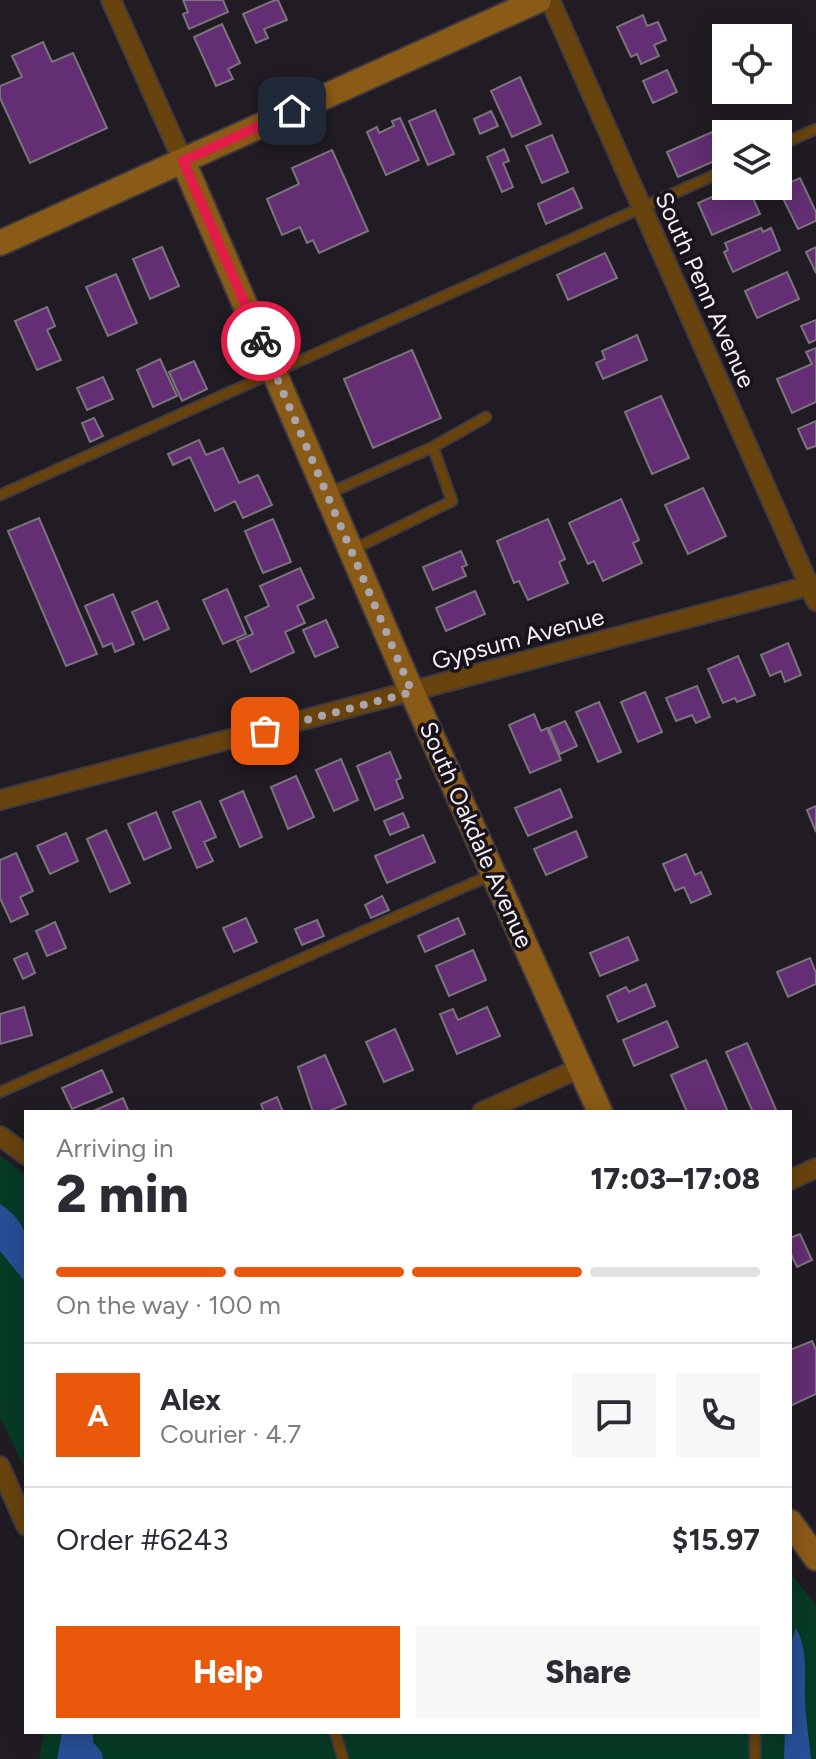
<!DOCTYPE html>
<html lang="en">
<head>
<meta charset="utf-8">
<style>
	:root { --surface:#fff; --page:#f7f7f7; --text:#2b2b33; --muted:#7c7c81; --line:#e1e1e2; --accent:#ea580c }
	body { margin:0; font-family:Figtree,sans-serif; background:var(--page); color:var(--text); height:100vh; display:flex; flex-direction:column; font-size:30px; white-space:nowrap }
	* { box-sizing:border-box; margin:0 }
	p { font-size:26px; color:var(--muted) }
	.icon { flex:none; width:44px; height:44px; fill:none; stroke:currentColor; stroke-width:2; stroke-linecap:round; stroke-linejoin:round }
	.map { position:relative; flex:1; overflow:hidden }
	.side { position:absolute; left:24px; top:1110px; width:768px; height:624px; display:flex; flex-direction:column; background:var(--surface); border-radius:0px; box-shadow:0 4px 20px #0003 }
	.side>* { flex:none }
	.tools { position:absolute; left:712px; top:24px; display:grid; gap:16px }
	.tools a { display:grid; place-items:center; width:80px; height:80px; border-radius:0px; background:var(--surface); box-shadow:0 4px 20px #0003; font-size:40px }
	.pin { position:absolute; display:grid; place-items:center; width:68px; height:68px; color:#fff; margin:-34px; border-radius:16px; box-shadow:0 4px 12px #0006 }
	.courier { position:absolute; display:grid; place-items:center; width:80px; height:80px; margin:-40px; border:6px solid #e11d48; border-radius:50%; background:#fff; color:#222; box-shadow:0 2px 10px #0007 }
	.overview em { font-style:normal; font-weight:800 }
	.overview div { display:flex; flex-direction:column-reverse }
	.overview { display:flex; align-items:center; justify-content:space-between; height:136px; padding:0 32px }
	h1 { font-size:52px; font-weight:800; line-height:60px }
	.bar { display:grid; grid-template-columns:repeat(4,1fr); gap:12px 8px; align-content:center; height:96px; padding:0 32px }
	.bar i { height:10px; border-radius:6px; background:var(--line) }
	.bar .current { background:var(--accent) }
	.bar p { grid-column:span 4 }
	.line { display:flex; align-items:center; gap:20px; padding:0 32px; border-top:2px solid var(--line) }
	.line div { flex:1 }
	.round { display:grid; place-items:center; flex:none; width:84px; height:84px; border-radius:0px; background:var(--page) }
	.button { display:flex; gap:16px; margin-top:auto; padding:16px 32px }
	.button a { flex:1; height:92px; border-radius:0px; background:var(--accent); color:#fff; font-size:32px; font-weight:800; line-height:92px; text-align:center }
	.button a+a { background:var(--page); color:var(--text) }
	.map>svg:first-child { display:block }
</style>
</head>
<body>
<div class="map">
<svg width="816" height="1759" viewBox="0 0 816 1759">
	<rect width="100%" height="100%" fill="#211c23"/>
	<path fill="#073a25" d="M 0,1156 L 26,1175 L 26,1472 L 0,1417 Z
		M 790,1573 L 816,1605 L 816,1759 L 39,1759 L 44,1732 L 790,1732 Z"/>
	<path fill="#274f95" d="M 0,1204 C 34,1227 26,1246 26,1283 L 0,1251 Z
		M 796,1628 C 809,1652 804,1676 805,1702 C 806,1721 809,1740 811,1759 L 784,1759 L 785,1732 L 790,1732 L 790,1646 Z
		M 62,1732 L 93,1732 L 93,1742 L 102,1753 L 103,1759 L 57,1759 Z"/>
	<path fill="#632e73" stroke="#7b747d" stroke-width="2" d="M 183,0 L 223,0 L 228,12 L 189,29 L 183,14 L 188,12 Z
		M 275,0 L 278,0 L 287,20 L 264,29 L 268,38 L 256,43 L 243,14 Z
		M 643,15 L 647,26 L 658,22 L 666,40 L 654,45 L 659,56 L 641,64 L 637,54 L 631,57 L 617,27 Z
		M 222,24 L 240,63 L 228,69 L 233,79 L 216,86 L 194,37 Z
		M 43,42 L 52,62 L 73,53 L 107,128 L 30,163 L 0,98 L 0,86 L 22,77 L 12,56 Z
		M 667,70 L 677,92 L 653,103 L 643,81 Z
		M 520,77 L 541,124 L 512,137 L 491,91 Z
		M 435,110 L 454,154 L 428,165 L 409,121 Z
		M 491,111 L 498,126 L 480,134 L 474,119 Z
		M 400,118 L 419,160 L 386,175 L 367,132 L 377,127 L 379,133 L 394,126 L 392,121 Z
		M 721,128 L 726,139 L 726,156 L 678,177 L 667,152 Z
		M 552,135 L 568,172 L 542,183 L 526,146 Z
		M 504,149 L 509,161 L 503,163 L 513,187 L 502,192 L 487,157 Z
		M 332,150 L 368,231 L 319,253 L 313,240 L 307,243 L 300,227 L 282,235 L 267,199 L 299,184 L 292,168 Z
		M 800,178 L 816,212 L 816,221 L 798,229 L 778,188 Z
		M 737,186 L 763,186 L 765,190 L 752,196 L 760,214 L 712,235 L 698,203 Z
		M 573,188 L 582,208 L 546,224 L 538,204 Z
		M 761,228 L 763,232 L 771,228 L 780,250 L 733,272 L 724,252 L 728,250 L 725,243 Z
		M 162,247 L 179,286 L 150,299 L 133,259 Z
		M 816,247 L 816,273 L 806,252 Z
		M 605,253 L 617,278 L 568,300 L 557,275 Z
		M 787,272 L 799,299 L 757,318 L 745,291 Z
		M 116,274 L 137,323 L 108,336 L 86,287 Z
		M 47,307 L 55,326 L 47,330 L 61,360 L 37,370 L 15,321 Z
		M 816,320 L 816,340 L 809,343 L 801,326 Z
		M 637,335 L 647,360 L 603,379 L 596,363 L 605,359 L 602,351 Z
		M 816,348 L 816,402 L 792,413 L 777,379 L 812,364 L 806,352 Z
		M 412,350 L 441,418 L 373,448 L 344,379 Z
		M 160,359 L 177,396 L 153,407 L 137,370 Z
		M 194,361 L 207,389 L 182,401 L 169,372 Z
		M 103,377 L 113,399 L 87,410 L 77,388 Z
		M 661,396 L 689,458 L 652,474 L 625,412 Z
		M 94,418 L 103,436 L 90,442 L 82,423 Z
		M 816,421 L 816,446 L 807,449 L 798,429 Z
		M 199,440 L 206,455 L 223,448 L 239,483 L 258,475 L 272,505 L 243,518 L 235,501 L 215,511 L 190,457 L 173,465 L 168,454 Z
		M 703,488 L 726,536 L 688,554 L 665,505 Z
		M 621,499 L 639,540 L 633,543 L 642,563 L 603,581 L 594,561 L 588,564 L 569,523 Z
		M 39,518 L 97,654 L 66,666 L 8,531 Z
		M 273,519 L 291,562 L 263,573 L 245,531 Z
		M 548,519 L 565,559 L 559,562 L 568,583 L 528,600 L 519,581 L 514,583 L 497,541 Z
		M 461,551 L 467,565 L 462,567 L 466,576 L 433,590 L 423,567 Z
		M 300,568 L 314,598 L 297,606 L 305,623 L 285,632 L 294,652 L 251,672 L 237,641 L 253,634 L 245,617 L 269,606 L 260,586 Z
		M 227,589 L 246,634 L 223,644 L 203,600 Z
		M 475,591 L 485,614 L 446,631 L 436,608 Z
		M 113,594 L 134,644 L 115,652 L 112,643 L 103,647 L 85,606 Z
		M 157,601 L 169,629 L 144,640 L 132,612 Z
		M 326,620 L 338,647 L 315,657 L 303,630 Z
		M 788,643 L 801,675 L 785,682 L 781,671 L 770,676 L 761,655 Z
		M 738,656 L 755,695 L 737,702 L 735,698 L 723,703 L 708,669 Z
		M 697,686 L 710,717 L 696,723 L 692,715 L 676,721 L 666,698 Z
		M 645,692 L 662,732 L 638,742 L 621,702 Z
		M 599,702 L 621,752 L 598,762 L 576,712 Z
		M 534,714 L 541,731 L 547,728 L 561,760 L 530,773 L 509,725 Z
		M 565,721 L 577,746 L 560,754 L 549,728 Z
		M 390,752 L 401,778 L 396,780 L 403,798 L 375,810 L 357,766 Z
		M 341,759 L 358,800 L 334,811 L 316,770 Z
		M 296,776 L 314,817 L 288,829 L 271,787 Z
		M 560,789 L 572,817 L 528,836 L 515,808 Z
		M 243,791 L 262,837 L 240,847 L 220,801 Z
		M 200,801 L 216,837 L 204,842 L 213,861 L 197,868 L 173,812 Z
		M 816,806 L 816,832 L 807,810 Z
		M 156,812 L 171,848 L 144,860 L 128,824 Z
		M 403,813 L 409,827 L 390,835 L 384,821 Z
		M 106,830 L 130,883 L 110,892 L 87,839 Z
		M 576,831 L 587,857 L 546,875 L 534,849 Z
		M 66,833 L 78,861 L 50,874 L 37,846 Z
		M 423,835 L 435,862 L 387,883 L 375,856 Z
		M 16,853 L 33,891 L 20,897 L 28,914 L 11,922 L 0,898 L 0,860 Z
		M 686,854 L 695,875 L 701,872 L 711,894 L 691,903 L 684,887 L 675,891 L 663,864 Z
		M 382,896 L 389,910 L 371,918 L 365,905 Z
		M 246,918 L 257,942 L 234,952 L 223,928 Z
		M 458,918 L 465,934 L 425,952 L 418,936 Z
		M 317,920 L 324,936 L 302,945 L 295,929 Z
		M 55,922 L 66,948 L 47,956 L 36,931 Z
		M 628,937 L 638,960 L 600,976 L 590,953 Z
		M 473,950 L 486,980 L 449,996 L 436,966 Z
		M 27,953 L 35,973 L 23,979 L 14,959 Z
		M 810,958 L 816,973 L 816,984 L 788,997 L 777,972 Z
		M 646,984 L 655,1006 L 618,1022 L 607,996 L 626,987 L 629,992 Z
		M 24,1007 L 32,1035 L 0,1044 L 0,1014 Z
		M 487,1007 L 500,1036 L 457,1054 L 440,1014 L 453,1009 L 458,1020 Z
		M 667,1021 L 678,1047 L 634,1066 L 623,1040 Z
		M 395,1029 L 413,1070 L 384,1082 L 366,1042 Z
		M 747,1043 L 777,1112 L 753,1112 L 726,1052 Z
		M 325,1055 L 346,1104 L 327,1112 L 313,1112 L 298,1067 Z
		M 706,1060 L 728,1112 L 687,1112 L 671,1075 Z
		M 102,1070 L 112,1092 L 72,1109 L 62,1088 Z
		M 277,1097 L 283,1112 L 264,1112 L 261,1104 Z
		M 123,1098 L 129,1112 L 91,1112 Z
		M 800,1234 L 812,1260 L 797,1267 L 790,1252 L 790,1238 Z
		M 812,1341 L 816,1350 L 816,1394 L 790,1406 L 790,1350 Z"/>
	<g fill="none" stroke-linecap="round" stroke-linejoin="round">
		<g stroke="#3f3a40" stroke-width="13">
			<path id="lane" d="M 778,146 L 816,129
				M 327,494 L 433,447 L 486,417
				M 0,495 L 726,170
				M 352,550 L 452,501 L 433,447
				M 0,1092 L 491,875
				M 335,1732 L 343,1759
				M 755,1759 L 755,1732"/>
		</g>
		<g stroke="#3f3a40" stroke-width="22">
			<path id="street" d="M 111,0 L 183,161
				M 550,0 L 816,601
				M 0,800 L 816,584
				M 482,1112 L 580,1068
				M 0,1136 L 26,1155
				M 790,1180 L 816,1168
				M 0,1466 L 26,1526"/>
		</g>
		<g stroke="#3f3a40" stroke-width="28">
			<path id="secondary" d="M 183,161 L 412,692 L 600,1112
				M 0,243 L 539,0
				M 790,1522 L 816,1558"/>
		</g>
		<use href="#lane" stroke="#68430e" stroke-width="9"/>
		<use href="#street" stroke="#68430e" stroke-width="18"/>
		<use href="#secondary" stroke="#8a5a17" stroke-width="24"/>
	</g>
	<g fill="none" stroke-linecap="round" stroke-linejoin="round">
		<path stroke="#aaa6ac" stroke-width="8" stroke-dasharray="0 14.4" d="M 261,341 L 412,692 L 265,731"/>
		<path stroke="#e11d48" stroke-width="10" d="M 261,341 L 183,161 L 292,111"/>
	</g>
	<g text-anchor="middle" stroke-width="7" stroke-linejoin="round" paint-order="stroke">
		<g font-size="24" fill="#f4f0f5" stroke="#18131a">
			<text transform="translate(705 290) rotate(66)" y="8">South Penn Avenue</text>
			<text transform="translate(518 639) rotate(-15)" y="8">Gypsum Avenue</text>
			<text transform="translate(476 835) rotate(66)" y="8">South Oakdale Avenue</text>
		</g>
	</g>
</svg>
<div class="tools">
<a><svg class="icon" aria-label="locate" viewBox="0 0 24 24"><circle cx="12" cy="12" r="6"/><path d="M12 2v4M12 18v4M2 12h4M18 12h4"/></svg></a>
<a><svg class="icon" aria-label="layers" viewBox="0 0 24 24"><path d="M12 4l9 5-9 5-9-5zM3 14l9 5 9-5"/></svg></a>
</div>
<div class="pin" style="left:265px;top:731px;background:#ea580c"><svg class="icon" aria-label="bag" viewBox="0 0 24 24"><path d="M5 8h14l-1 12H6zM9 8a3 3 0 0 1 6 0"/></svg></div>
<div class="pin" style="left:292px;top:111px;background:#1f2937"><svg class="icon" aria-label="home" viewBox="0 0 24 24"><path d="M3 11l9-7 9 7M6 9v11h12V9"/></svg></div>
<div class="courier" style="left:261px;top:341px"><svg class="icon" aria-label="bike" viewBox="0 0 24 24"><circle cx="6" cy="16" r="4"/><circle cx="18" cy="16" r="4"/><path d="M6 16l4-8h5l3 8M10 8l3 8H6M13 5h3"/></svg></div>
<section class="side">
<div class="overview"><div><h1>2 min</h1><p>Arriving in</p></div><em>17:03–17:08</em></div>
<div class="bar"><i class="current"></i><i class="current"></i><i class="current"></i><i></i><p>On the way · 100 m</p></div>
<div class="line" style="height:144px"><b class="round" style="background:var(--accent);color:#fff">A</b><div><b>Alex</b><p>Courier · 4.7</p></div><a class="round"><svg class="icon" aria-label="chat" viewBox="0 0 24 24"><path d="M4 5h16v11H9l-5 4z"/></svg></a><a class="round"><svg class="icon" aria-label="phone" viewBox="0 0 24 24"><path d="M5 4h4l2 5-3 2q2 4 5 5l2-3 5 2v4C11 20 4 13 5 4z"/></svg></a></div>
<div class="line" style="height:104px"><div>Order #6243</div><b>$15.97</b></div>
<div class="button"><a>Help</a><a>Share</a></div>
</section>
</div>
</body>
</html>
